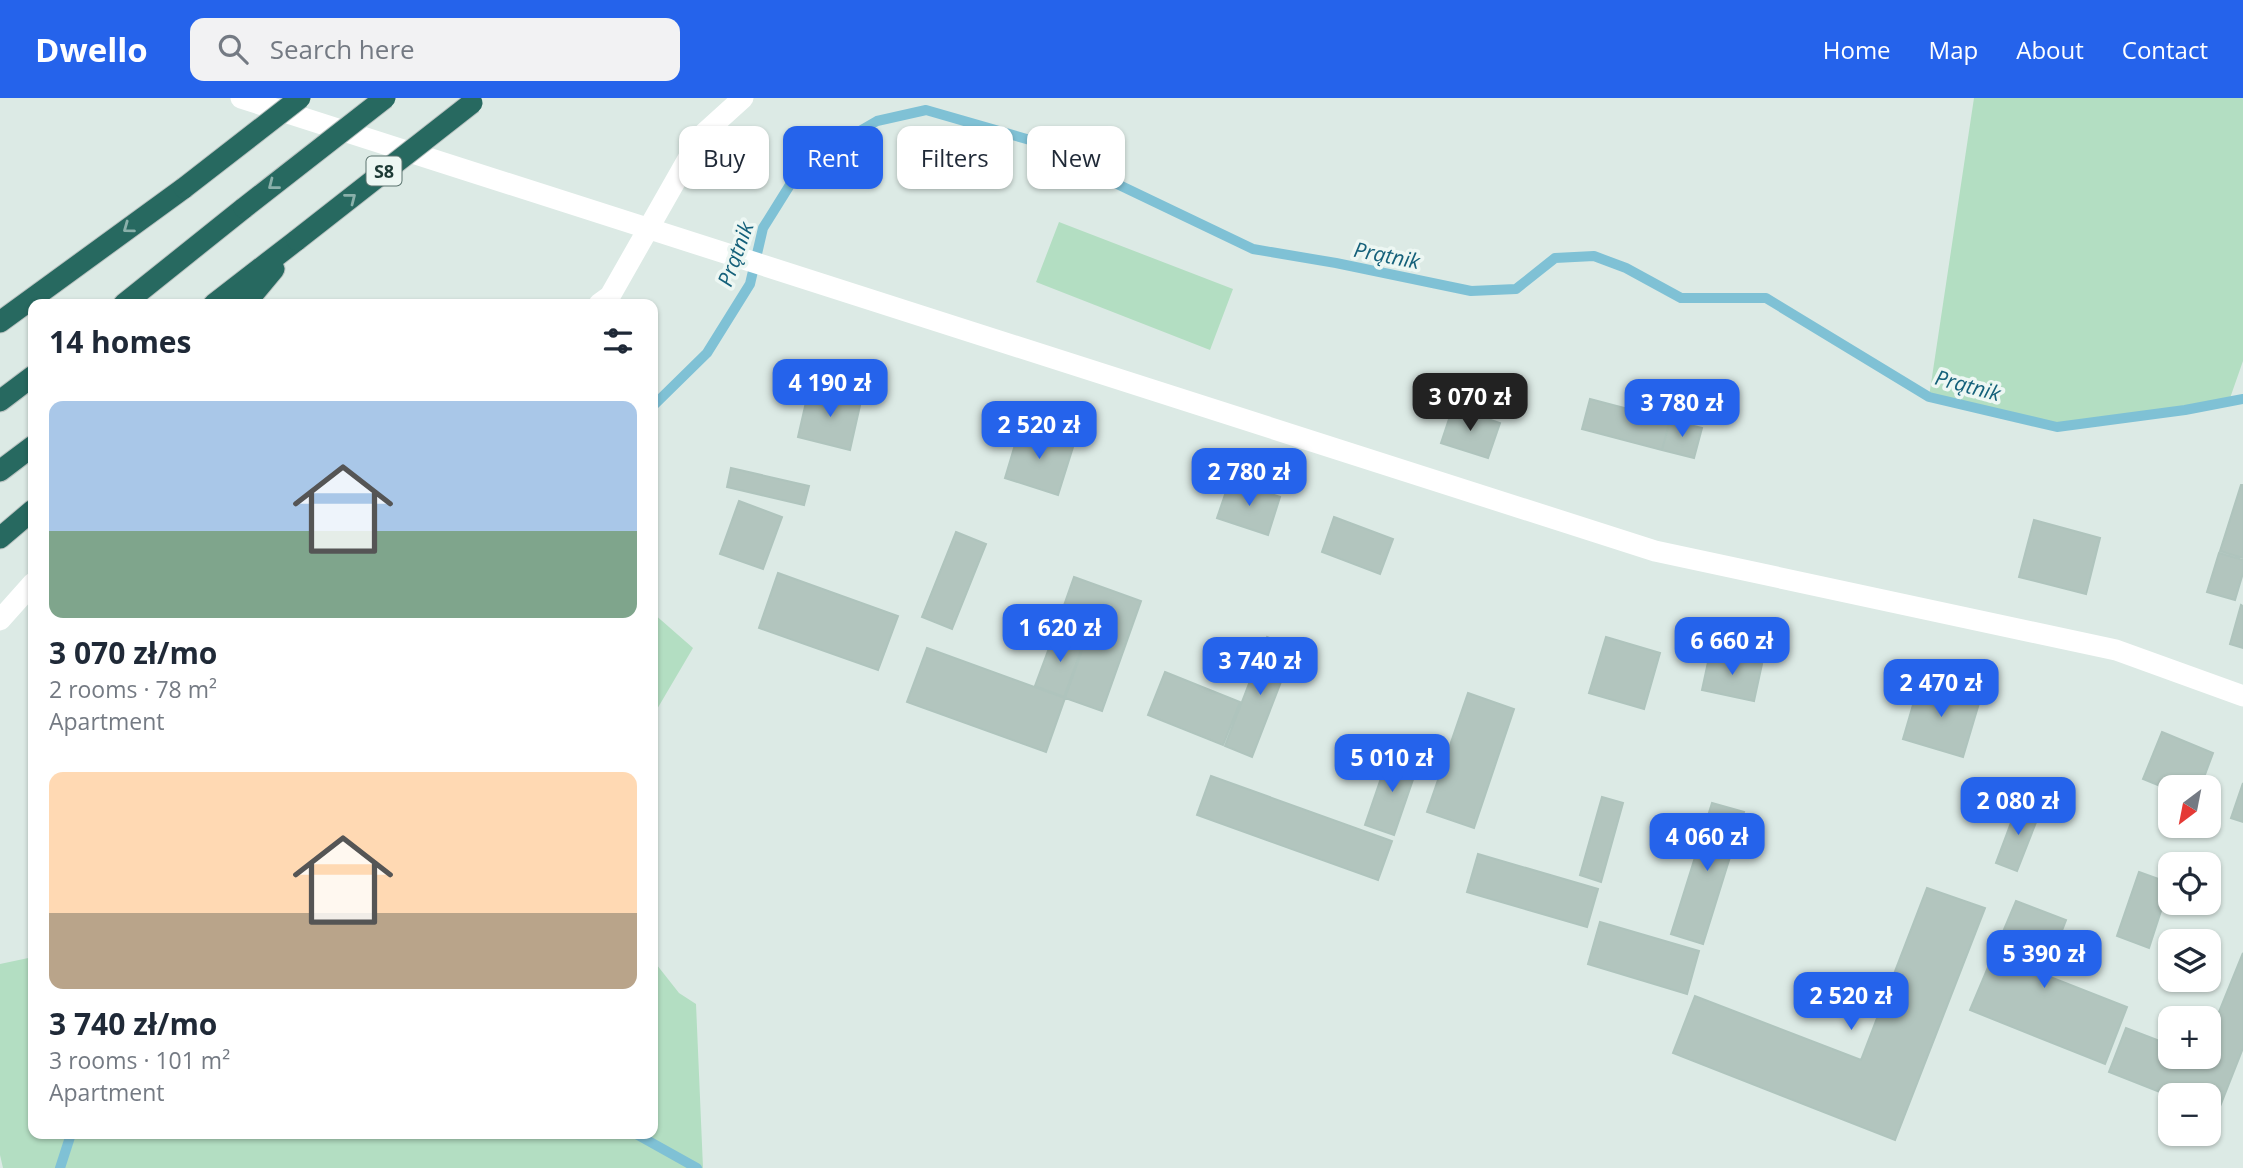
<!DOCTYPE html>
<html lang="en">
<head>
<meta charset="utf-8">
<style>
	body { margin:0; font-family:"Open Sans",sans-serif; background:#f2f2f3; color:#1f2937; height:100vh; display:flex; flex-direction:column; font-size:26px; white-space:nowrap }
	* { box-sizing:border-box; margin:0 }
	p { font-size:23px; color:#747a83 }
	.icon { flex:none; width:38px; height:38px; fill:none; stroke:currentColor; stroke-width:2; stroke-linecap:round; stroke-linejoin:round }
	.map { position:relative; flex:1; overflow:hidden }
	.side { position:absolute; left:28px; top:201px; width:630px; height:840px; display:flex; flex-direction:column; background:#fff; border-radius:14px; box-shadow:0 2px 5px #0004 }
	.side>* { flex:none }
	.banner { position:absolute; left:679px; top:28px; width:665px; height:63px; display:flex; gap:14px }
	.needle { width:46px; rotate:212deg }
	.fabs { position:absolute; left:2158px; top:677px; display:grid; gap:14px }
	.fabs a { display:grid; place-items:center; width:63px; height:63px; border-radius:14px; background:#fff; box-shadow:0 2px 5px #0004; font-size:35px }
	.price { position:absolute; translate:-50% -60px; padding:0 16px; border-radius:14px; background:#2563eb; color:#fff; font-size:23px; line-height:46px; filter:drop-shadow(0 2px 4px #0008) }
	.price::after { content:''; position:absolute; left:50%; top:42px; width:21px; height:16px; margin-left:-10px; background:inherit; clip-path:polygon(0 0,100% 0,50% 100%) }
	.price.current { background:#222; color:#fff }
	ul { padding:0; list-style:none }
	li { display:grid; align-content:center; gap:14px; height:371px; padding:0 21px }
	li span { display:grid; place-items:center; height:217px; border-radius:14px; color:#555 }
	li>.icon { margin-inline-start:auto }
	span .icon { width:126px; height:126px; fill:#fffc; stroke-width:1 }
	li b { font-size:30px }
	h2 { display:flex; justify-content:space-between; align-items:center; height:84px; padding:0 21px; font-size:30px }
	.tag { padding:0 24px; border-radius:14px; background:#fff; box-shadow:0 2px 5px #0004; font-size:24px; line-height:63px }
	.tag.current { background:#2563eb; color:#fff }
	header { display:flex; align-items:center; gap:42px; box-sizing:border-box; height:98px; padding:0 35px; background:#2563eb; color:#fff }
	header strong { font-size:33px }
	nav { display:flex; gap:38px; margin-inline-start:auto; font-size:24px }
	.search { width:490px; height:63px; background:#f2f2f3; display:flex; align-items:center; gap:18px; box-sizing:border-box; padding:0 24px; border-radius:14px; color:#747a83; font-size:26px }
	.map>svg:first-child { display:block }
</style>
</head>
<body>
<header>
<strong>Dwello</strong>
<div class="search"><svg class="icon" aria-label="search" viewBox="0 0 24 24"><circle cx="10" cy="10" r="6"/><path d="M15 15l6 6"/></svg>Search here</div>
<nav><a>Home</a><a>Map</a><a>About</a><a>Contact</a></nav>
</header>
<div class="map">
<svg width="2243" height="1070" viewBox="0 0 2243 1070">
	<rect width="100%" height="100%" fill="#dceae5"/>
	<path fill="#b3dec2" d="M1974,0H2243V263L2229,303L2057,329L1929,299Z
		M1059,124L1233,191L1210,252L1036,184Z
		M653,515L693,550L653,618Z
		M33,859V1036H653V862L679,895L696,906L703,1070H3L0,1057V866Z"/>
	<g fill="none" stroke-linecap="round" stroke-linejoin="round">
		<path stroke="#7fc1d5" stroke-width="10" d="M653,308L707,255L750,186L763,130L803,66L877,23L926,12L1037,44L1115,85L1253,151L1336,165L1471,193L1516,191L1555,160L1594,158L1626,170L1681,200H1766L1929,299L2057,329L2185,312L2243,301
			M636,1036L697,1070
			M60,1070L71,1036"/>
	</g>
	<path fill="#b2c5be" stroke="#afc4bd" stroke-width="2" d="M809,291L861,303L850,352L798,339Z
		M1590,301L1670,322L1662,352L1582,331Z
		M1453,309L1500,325L1488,360L1441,345Z
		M1670,322L1702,330L1694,360L1662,352Z
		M1020,330L1074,346L1058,397L1005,380Z
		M731,370L809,388L804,407L727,389Z
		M1230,382L1280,399L1268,437L1217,420Z
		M2241,387H2243V460L2220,453Z
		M739,403L782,419L763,471L720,456Z
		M1334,419L1393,441L1380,476L1322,454Z
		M2034,422L2100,440L2086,496L2019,479Z
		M956,434L986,446L952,531L922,519Z
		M2219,455L2243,462V475L2235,502L2207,494Z
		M778,475L898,518L878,572L759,530Z
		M1074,479L1141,503L1102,613L1065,600L1085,544L1055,533Z
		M2241,507L2243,508V550L2230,546Z
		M1055,534L1084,544L1064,599L1035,588Z
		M1267,539L1294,550L1252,659L1225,648Z
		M1606,539L1660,555L1644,611L1589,595Z
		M927,550L1065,600L1046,654L907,604Z
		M1710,555L1762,566L1754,603L1702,592Z
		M1165,574L1240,604L1223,647L1148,617Z
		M1920,583L1980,602L1963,659L1903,641Z
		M1468,595L1514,611L1474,730L1427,714Z
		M2162,634L2213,655L2200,690H2170V692L2143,681Z
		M1390,654L1419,664L1394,737L1365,727Z
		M1211,678L1392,743L1378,782L1197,717Z
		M2243,685V724L2231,720Z
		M1602,699L1623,705L1601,784L1580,777Z
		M1712,705L1744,714L1703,846L1671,836Z
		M2018,706L2040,714L2017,773L1996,765Z
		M1478,756L1598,791L1587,829L1467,794Z
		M2139,774L2170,785L2149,850L2117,838Z
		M1927,790L1985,810L1895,1042L1673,955L1695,898L1861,962Z
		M2016,803L2066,822L2045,877L2127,909L2105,966L1970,912Z
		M1600,824L1699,853L1687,896L1588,866Z
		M2243,855V950L2217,1016L2208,1013V998H2170L2109,974L2126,930L2170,947V959H2208V941Z"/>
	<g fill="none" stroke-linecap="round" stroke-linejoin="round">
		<g stroke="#bbc4c2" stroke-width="23">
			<path id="highway" d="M124,206L244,110
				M214,206L297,142
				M245,206L274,171
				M0,224L184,90
				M0,303L33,278
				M0,373L33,348
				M0,440L33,412"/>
		</g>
		<path stroke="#fff" stroke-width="21" d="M241,0L1655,453L2116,552L2243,598
			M599,206L610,198L701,38L743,0
			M0,522L33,485"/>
		<use href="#highway" stroke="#276960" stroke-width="21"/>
		<g stroke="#bbc4c2" stroke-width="23" stroke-linecap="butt">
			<path id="highway-bridge" d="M184,90L300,0
				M244,110L385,0
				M297,142L472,5"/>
		</g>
		<use href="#highway-bridge" stroke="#276960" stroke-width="21"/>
	</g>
	<defs><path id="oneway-chevron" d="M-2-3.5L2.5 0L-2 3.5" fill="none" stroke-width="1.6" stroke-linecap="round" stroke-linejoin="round" transform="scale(1.75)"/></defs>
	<g stroke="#8ab0aa">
		<use href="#oneway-chevron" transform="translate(273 87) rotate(142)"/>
		<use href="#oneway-chevron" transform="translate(351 100) rotate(-38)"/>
		<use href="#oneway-chevron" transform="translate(128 130) rotate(144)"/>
	</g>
	<g text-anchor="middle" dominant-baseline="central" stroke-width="7" stroke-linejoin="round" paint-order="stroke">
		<rect fill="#edf7f3" stroke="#5b736e" stroke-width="2" x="366.5" y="58.5" width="35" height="29" rx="5"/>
		<g font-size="18" font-weight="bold" fill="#1d3a35">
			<text x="384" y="73">S8</text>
		</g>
		<g font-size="21" font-style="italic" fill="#14607a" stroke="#edf7f3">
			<text transform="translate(735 156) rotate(-70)">Prątnik</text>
			<text transform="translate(1387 157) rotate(11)">Prątnik</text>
			<text transform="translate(1968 287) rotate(15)">Prątnik</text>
		</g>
	</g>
</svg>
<div class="fabs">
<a><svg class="needle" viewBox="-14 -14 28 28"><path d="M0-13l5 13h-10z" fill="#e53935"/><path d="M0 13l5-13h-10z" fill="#747a83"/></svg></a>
<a><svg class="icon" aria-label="locate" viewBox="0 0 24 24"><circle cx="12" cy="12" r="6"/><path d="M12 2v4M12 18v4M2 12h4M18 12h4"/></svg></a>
<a><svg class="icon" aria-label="layers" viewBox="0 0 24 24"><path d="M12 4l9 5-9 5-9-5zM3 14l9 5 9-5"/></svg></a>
<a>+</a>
<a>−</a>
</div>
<b class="price" style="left:830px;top:321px">4 190 zł</b>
<b class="price current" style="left:1470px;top:335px">3 070 zł</b>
<b class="price" style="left:1682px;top:341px">3 780 zł</b>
<b class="price" style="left:1039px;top:363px">2 520 zł</b>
<b class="price" style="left:1249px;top:410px">2 780 zł</b>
<b class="price" style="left:1060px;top:566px">1 620 zł</b>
<b class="price" style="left:1732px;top:579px">6 660 zł</b>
<b class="price" style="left:1260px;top:599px">3 740 zł</b>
<b class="price" style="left:1941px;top:621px">2 470 zł</b>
<b class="price" style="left:1392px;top:696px">5 010 zł</b>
<b class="price" style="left:2018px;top:739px">2 080 zł</b>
<b class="price" style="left:1707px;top:775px">4 060 zł</b>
<b class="price" style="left:2044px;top:892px">5 390 zł</b>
<b class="price" style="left:1851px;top:934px">2 520 zł</b>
<div class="banner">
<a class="tag">Buy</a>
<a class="tag current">Rent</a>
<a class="tag">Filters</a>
<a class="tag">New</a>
</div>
<section class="side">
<h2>14 homes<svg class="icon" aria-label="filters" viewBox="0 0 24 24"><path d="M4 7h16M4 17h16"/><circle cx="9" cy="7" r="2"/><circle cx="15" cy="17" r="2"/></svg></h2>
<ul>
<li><span style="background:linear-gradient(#a9c7e8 60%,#7fa58c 0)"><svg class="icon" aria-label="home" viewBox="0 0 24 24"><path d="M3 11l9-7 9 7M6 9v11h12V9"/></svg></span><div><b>3 070 zł/mo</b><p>2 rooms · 78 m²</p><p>Apartment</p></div></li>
<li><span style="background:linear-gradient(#ffd9b3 65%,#b9a48a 0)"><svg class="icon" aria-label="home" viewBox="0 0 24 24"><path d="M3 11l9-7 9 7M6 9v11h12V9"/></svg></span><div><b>3 740 zł/mo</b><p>3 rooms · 101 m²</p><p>Apartment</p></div></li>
</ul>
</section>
</div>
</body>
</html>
